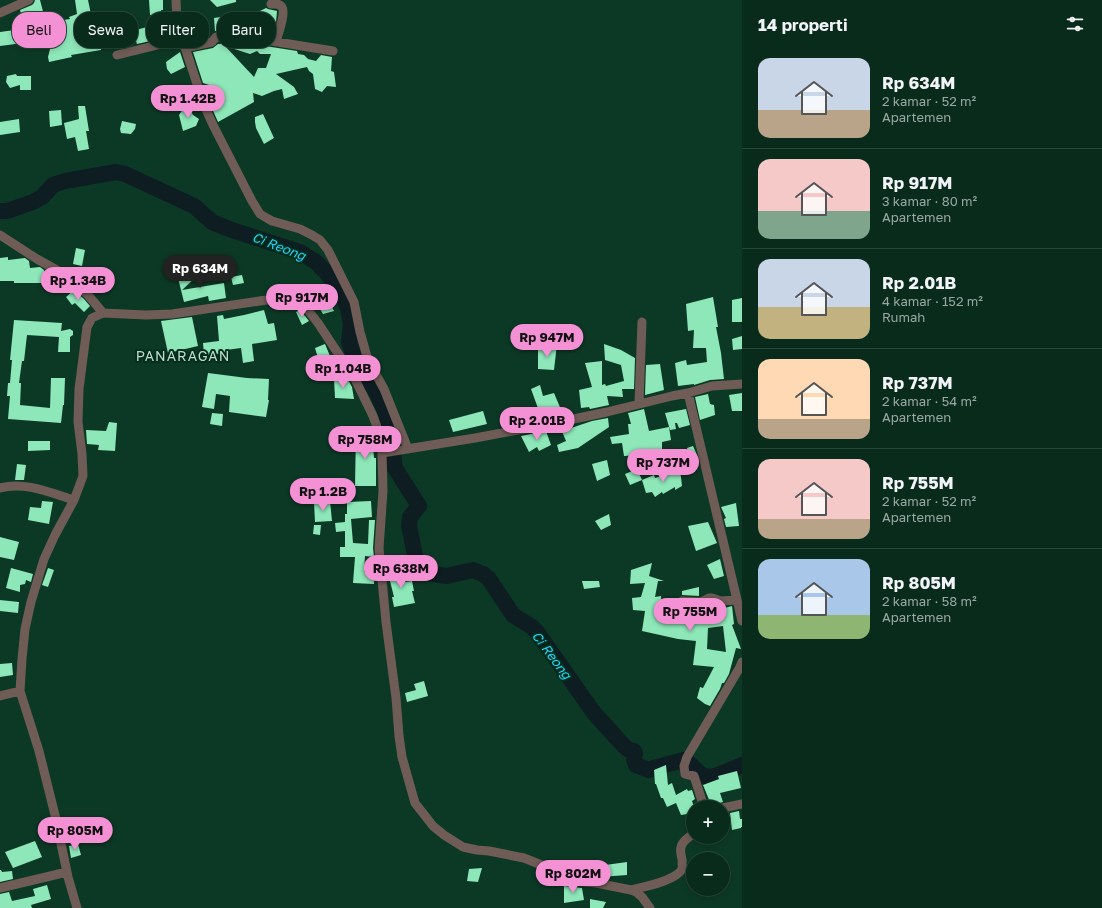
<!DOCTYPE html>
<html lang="id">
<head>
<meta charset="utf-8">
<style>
	body { margin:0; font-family:"Golos Text",sans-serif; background:#123325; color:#f1f3f6; height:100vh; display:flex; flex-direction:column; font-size:15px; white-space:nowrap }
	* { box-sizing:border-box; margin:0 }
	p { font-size:13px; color:#99a7a3 }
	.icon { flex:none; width:22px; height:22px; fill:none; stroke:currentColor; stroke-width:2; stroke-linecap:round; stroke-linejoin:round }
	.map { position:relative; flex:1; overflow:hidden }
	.side { display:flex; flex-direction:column; background:#092b1c; width:360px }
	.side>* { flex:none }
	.banner { position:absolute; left:12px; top:12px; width:380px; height:36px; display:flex; gap:8px }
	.buttons { position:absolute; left:686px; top:800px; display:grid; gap:8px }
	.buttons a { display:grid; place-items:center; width:44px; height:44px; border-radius:50%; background:#092b1c; box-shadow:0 2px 6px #0003,0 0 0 1px #29473b; font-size:20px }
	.price { position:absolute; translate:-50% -34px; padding:0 9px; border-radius:14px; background:#f491d4; color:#111; font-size:13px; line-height:26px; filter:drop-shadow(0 1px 2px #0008) }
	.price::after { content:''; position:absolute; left:50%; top:24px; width:12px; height:9px; margin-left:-6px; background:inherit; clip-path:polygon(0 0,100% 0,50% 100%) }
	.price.current { background:#222; color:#fff }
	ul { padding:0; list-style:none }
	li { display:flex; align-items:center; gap:12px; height:100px; padding:0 16px }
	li+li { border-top:1px solid #29473b }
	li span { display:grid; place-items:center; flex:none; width:112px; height:80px; border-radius:12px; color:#555 }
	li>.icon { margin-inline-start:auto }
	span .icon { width:48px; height:48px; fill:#fffc; stroke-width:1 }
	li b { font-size:17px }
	h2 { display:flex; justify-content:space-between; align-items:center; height:48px; padding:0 16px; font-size:17px }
	.pill { padding:0 14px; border-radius:16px; background:#092b1c; box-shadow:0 2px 6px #0003,0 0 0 1px #29473b; font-size:14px; line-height:36px }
	.pill.current { background:#f491d4; color:#111 }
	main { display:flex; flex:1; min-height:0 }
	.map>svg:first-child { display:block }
</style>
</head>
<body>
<main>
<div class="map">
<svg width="742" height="908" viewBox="0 0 742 908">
	<rect width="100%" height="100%" fill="#0c3925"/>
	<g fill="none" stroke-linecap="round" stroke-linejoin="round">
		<path stroke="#0e1d21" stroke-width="16" d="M0,211H7L33,202L42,197L53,185L65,181L116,172L125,174L194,206L212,222L229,229L300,252L316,262L326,272L343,296L348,309L351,324L349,342L358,369L375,389L384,408L388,421L395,468L419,506L410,517L409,526L416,560L422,568L430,573L439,575L447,576L473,570L483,574L489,579L513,615L532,627L537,632L594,713L624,746L629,750L634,751L635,754L634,759L636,765L649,770C660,765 672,764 683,760L689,763L703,776L710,777L718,775L742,765"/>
	</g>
	<path fill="#8de7b8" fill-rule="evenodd" d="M35,0H40L49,34L23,43L0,46V32L22,29V28L25,27L20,10L32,5L34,3Z
		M75,0H88L92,19L81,23L85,40L99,37L101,50L71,55L72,57L49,62L48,57L57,21L70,19L69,17L77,14Z
		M149,0H163V10H161V14L150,15Z
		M210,0H236V2L217,7Z
		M266,8L268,9L277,11L276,22L272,35L256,33L260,11Z
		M103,11L108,12L109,21L100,20L99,15Z
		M228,16L234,30L215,31L214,18Z
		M147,27L150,41L137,44L136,41L134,42L132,31Z
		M240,42L297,51L298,54L304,55L308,59L316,61L321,55L332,57L331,71L334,72L336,87L327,86L322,92L315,89L313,74L309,71L307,67L276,74L294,87L298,94L284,99L282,89L274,91L262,96L253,93L254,102L218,122L210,104L214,101L212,86L203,83L193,52L213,48L218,44H221V43ZM225,46L250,54L257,51L260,54H271L266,68H258L254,77Z
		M180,52L185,67L171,74L167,69L166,62Z
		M16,74L17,76H31V90H20V85L10,88L6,82L7,76Z
		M78,106H85L89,131H86L89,149L78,151L75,137L67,139L64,123L79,119Z
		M189,107L193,115L199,119L196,126L183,131L179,115L183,109Z
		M61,110L62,125L50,127L49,111Z
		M263,114L274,138L264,144L256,128L255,122V117Z
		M19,119L20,132L0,135V122Z
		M122,121L136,124L135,129L131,134L121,133L120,129Z
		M76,248L85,250L82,266L73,264Z
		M8,257V260L25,258L29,261L30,268L40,267L44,270V283H14V281H0V258Z
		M194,269L196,277L182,290L224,283L226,298L209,301L208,296L184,302L177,274Z
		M242,275L244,283L233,285L231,277Z
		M324,289V292L334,311L323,314L315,301L318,297L315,290Z
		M74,290L84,299L90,306L84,312L75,303L72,305L66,297Z
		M713,297L718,327H716L721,353L724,379L710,380L694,385V384L678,386L675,363L686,360L687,365L707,362L706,348H693L694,330L688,331L686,304Z
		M742,298V322H732V300Z
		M264,310L268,324L274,323L277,340L252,344L254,361L243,363L241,348L226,350L227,353L204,355L203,343L219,341L217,316L223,315L224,319L244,315Z
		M300,310L309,321L302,325L296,312Z
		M192,317L198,346L168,353L161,321Z
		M14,320L62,323L61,331L70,329L73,331V335L70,337V352H58L59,337L27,335L24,361H22L19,383H21L20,405L50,408L51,378H65L64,405H63L61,423L8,419L10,396H7L8,383H10L12,360H10Z
		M742,336V349L733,350L732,339Z
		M325,344L332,361L318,362V358L315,348Z
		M557,344L554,370L538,369V349Z
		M604,344L621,350L635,358L634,389H622L623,397L607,396L609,405L590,409L589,407L581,408L579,390L592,387L585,363L602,361V385L605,384L606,386L624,381L621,365L605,360Z
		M660,364L664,390L645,395L646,365Z
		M318,366L334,371L332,380H317Z
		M208,373L247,378L269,379L268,400H269L266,417L229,412L230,396L216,394L214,409L202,407Z
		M347,378L352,387L354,399L335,398L334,379Z
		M540,385L543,396L554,393L562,412L547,417L545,410L539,411L531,389Z
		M742,393V411H732L729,395Z
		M708,394L710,404L714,405L715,415L700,420L695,397Z
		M644,409L649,431L669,427L671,440L662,442V452L651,454L652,457L642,459L640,455L624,456L622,443L612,444L610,437L629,434L628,424H631L628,413Z
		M686,409L690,425L679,428L677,423H675L676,429L670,430L665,413Z
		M483,411L487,424L453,432L449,420Z
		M212,413L223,414L222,426L210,424Z
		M608,418L609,427L578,448L559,452L557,445L566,441L561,429L570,426L571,428L592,421Z
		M109,422L117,423L115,451L98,450L99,445L87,444L86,430L106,431Z
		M356,431L372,432L374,458H376V486H355Z
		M546,431L551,445L539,451L537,447L529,452L521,436Z
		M28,441H50V450L28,451Z
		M693,446L697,455L691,459L687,448Z
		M607,460L610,475L597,481L592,464Z
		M17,464L26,465L24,480H15Z
		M637,469L642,480L630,485L625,474Z
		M680,469L682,486L675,490V487L663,494L662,492L655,497L652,492L646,493L642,480L654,475L655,478L672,473L671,471Z
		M340,479L350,480L348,497H338Z
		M42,501L53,502L49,524L28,520L30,507L41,508Z
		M330,501L332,521L315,522L314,502Z
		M371,501L372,517L351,519L353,543L368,544L369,520H375L373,548L374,557L365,556L364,572L374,573V584L353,583L355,557H340V547H345V531L336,532L335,523L345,522V514H347V502Z
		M736,503L739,526L726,527L724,519L726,518L721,507Z
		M609,514L611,525L601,530L595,521Z
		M708,522L717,543L696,551L688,526Z
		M314,525H321L320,535L313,534Z
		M0,537L19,542L14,560L0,557Z
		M720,559L724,576L714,579L707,565Z
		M652,563L649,576L664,581H658L655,597L661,596L662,610H681L682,607L700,608L699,620L720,616L721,609L732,606L734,624L732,625L741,649L736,648L729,674L724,683H722L720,689L710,706L705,704L697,698L700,687L703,688L714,667L693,665L696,641L678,639L642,631L645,611L633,610L632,598L641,597L645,583L630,584L631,570ZM723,626L726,652L707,649L708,628Z
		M11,568L33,574L31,582L26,580L25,584L20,585V592L6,588Z
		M48,568L54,570L48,587L42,585Z
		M402,569L405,582L412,581L414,591H412L415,603L394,607L392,597H394L388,573Z
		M582,581H599L600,587L584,589Z
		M699,587V596L682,595V591Z
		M0,600L19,602L18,613L0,611Z
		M12,663L13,675L0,677V664Z
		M424,681L428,696L407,702L405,693L416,690L414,684Z
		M666,765L668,785L672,783L676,795L687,789L688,791L692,790L695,799L692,801L693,804V813L681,815L676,803L667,807L663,798H661L656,784H655L654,770Z
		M737,771L741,788L720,793L723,802L719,803L717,806L712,807L703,785L719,779L718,776Z
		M739,811L740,819H742V827H741V828L732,830L730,813Z
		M35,841L42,857L13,868L5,852Z
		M78,844L81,855L71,858L69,846Z
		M627,862V875L600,877L598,866Z
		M482,868L478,882L467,881L469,869Z
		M0,870H1L2,872L12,871L13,879L0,882Z
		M47,885L51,899L31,905L32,908H0V894L9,892L12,901L35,896L33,889Z
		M564,886L582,888L584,900L564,903Z
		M590,899L606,902L603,908H590Z"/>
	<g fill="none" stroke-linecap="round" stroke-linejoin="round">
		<path stroke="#705c56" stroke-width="9" d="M176,0L177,23L204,105L213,125L252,201L260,214L265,217L272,221L300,229L312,235L320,240L328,250L354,302L360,332L368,360L384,389L408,449
			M271,4C275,4 278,3 281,6C287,11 278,34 276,42
			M0,13L29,0
			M185,48L212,42L216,37H218L240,36L333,51
			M117,55L182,39
			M0,235L37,259L64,274L88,295L103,313
			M688,393L742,621
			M639,403L642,322
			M382,453L475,438L545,425L607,412L672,396L688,393L712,386L742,384
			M0,488C25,481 51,493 74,500
			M682,601L701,602L709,598H712L721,601L737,600
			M0,696L20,691
			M704,807L694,776L685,774L684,766L687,757L740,667L742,662
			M723,808L742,804
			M0,888L67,872
			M631,890C643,887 676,881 682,869C683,867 682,865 682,863C683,860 681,857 681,854C679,844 685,840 693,834
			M77,908L68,877L55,815L39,751L20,691L22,659L25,629L31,602L44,559L55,535L74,500L83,476L82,454L78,422L79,389L87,327L92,318L103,313L146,315L172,314L280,298C288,294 291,293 299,299L318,323L355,379L373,416L378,430L382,453L383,491L379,548L386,622L396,698L399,736L402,757L415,803L433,826L444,835L463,847L477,850L489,851L524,858L549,868L560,875L576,881L596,883L631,890L636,892L642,897L650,908"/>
	</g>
	<g text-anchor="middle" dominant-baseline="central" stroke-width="4" stroke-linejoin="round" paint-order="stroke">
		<g font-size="13" font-style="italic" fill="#25d2fc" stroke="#002f1b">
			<text transform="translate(279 246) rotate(21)">Ci Reong</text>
			<text transform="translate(552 655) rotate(53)">Ci Reong</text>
		</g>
		<g font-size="14" letter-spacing="1" fill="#c2d9cc" stroke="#002f1b">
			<text x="183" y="355">PANARAGAN</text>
		</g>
	</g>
</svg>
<div class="buttons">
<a>+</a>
<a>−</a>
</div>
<b class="price" style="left:188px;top:119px">Rp 1.42B</b>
<b class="price current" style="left:200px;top:289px">Rp 634M</b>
<b class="price" style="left:78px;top:301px">Rp 1.34B</b>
<b class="price" style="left:302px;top:318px">Rp 917M</b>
<b class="price" style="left:547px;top:358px">Rp 947M</b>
<b class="price" style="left:343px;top:389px">Rp 1.04B</b>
<b class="price" style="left:537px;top:441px">Rp 2.01B</b>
<b class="price" style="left:365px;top:460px">Rp 758M</b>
<b class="price" style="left:663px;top:483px">Rp 737M</b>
<b class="price" style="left:323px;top:512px">Rp 1.2B</b>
<b class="price" style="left:401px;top:589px">Rp 638M</b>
<b class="price" style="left:690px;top:632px">Rp 755M</b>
<b class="price" style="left:75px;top:851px">Rp 805M</b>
<b class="price" style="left:573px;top:894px">Rp 802M</b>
<div class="banner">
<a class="pill current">Beli</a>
<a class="pill">Sewa</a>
<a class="pill">Filter</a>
<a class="pill">Baru</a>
</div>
</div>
<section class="side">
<h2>14 properti<svg class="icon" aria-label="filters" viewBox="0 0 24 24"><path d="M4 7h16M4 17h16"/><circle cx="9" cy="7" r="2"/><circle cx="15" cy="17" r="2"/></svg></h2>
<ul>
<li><span style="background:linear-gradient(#c9d6e8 65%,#b9a48a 0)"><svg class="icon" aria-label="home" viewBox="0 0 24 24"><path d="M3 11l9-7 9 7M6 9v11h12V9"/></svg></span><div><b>Rp 634M</b><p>2 kamar · 52 m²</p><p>Apartemen</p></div></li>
<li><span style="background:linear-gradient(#f6c9c9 65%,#7fa58c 0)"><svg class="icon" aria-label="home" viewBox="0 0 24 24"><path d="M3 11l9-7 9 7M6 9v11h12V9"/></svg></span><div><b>Rp 917M</b><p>3 kamar · 80 m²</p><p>Apartemen</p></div></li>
<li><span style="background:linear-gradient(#c9d6e8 60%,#c2b280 0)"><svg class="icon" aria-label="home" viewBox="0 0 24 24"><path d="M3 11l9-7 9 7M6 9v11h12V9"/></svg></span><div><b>Rp 2.01B</b><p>4 kamar · 152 m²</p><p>Rumah</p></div></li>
<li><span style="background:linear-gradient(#ffd9b3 75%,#b9a48a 0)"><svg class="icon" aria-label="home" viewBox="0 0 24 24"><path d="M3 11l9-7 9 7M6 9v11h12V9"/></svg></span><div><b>Rp 737M</b><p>2 kamar · 54 m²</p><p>Apartemen</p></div></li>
<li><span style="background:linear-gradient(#f6c9c9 75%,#b9a48a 0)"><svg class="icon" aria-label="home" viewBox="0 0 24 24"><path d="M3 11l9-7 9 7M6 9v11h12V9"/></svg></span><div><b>Rp 755M</b><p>2 kamar · 52 m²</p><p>Apartemen</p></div></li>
<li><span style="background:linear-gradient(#a9c7e8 70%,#8fb573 0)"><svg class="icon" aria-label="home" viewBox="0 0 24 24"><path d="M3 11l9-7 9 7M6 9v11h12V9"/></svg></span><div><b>Rp 805M</b><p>2 kamar · 58 m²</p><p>Apartemen</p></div></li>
</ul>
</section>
</main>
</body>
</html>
